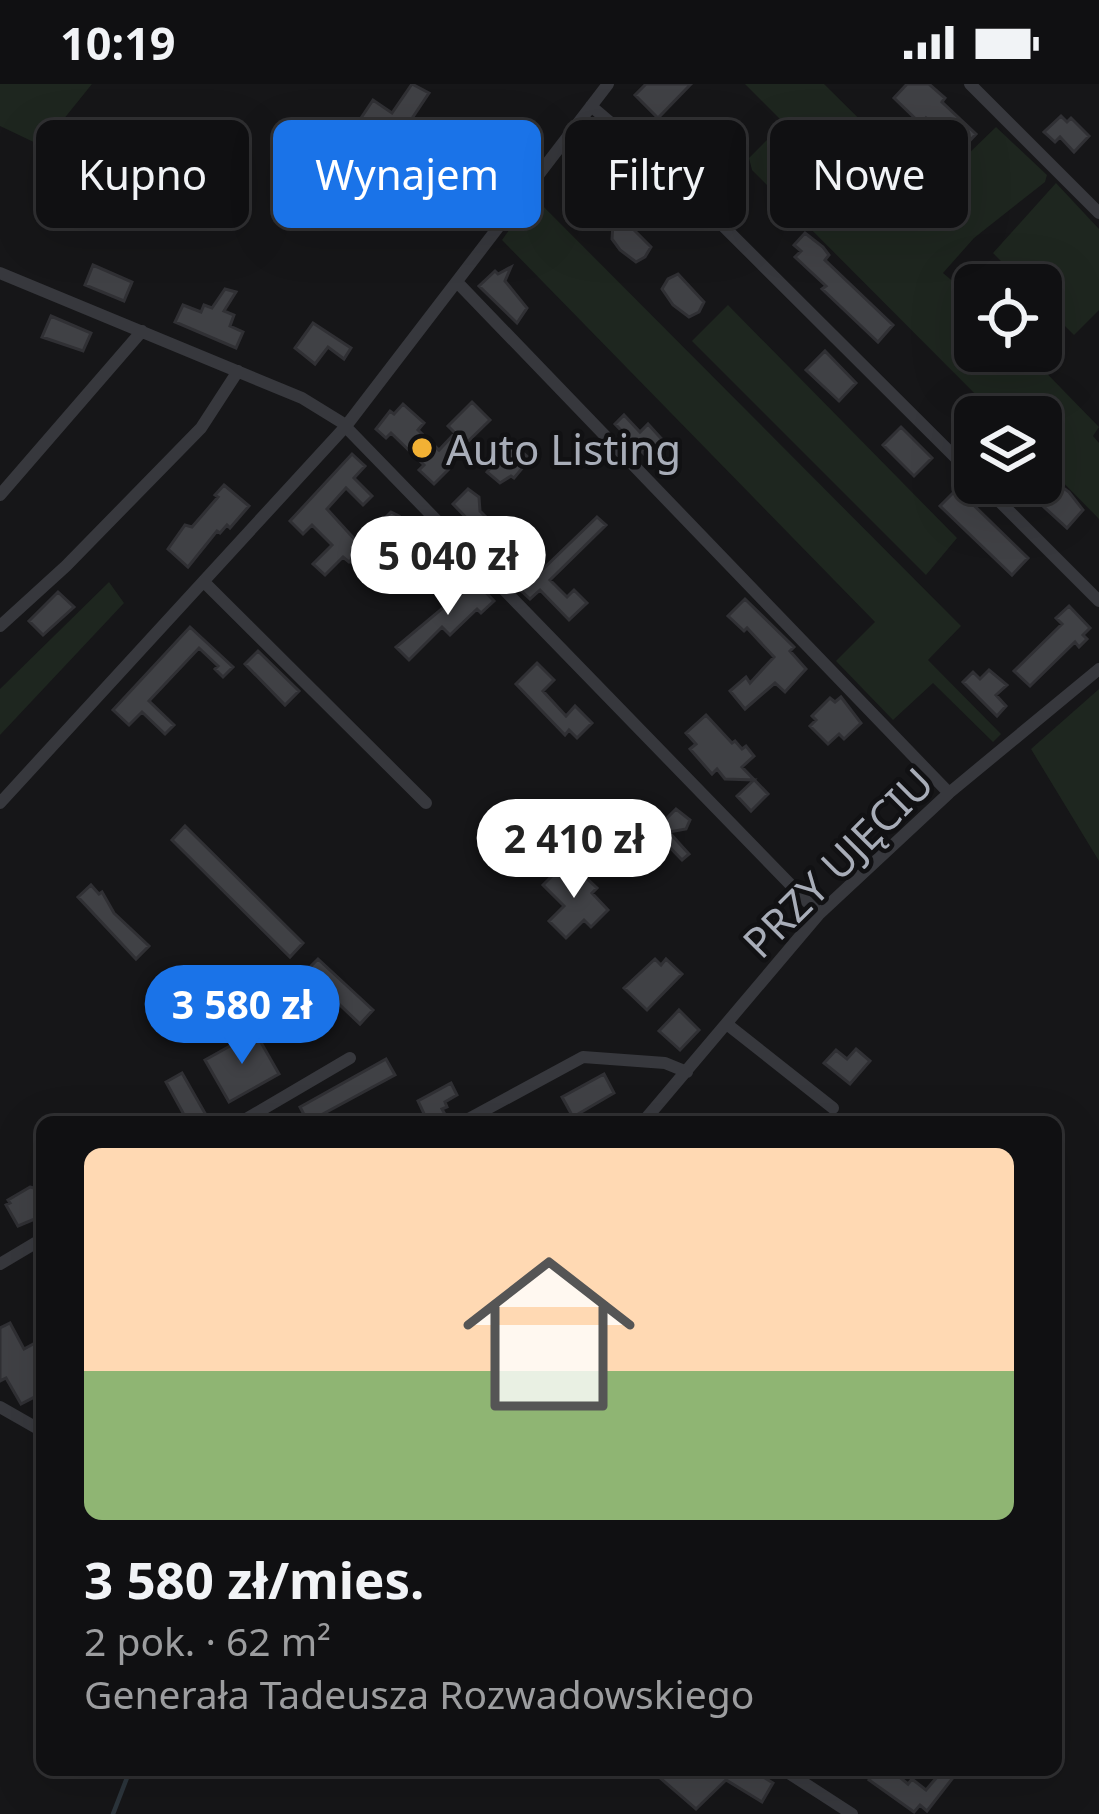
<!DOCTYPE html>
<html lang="pl">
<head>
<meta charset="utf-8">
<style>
	body { margin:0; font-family:"Noto Sans",sans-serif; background:#19191b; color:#f1f3f6; height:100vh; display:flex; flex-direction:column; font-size:45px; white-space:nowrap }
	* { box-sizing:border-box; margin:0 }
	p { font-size:39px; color:#9c9d9f }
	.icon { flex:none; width:66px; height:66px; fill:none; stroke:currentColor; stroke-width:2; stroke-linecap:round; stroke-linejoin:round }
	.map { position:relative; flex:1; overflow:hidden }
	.details { position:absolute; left:36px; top:1032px; width:1026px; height:660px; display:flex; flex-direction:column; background:#101012; border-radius:18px; box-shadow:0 12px 48px #0002,0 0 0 3px #303032 }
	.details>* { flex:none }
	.hud { position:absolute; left:36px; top:36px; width:1029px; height:108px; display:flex; gap:24px }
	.tools { position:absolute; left:954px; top:180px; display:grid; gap:24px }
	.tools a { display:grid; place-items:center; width:108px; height:108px; border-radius:18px; background:#101012; box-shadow:0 12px 48px #0002,0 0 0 3px #303032; font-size:60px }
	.price { position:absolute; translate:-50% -102px; padding:0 27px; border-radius:42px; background:#fff; color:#222; font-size:39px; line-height:78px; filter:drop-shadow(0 3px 6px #0008) }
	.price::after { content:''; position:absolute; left:50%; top:72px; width:36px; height:27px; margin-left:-18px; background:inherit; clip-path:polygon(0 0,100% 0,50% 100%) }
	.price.active { background:#1a73e8; color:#fff }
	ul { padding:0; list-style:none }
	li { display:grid; align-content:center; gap:24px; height:636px; padding:0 48px }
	li span { display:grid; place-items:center; height:372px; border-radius:18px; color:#555 }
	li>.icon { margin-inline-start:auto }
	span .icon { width:216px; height:216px; fill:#fffc; stroke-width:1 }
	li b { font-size:51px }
	.pill { padding:0 42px; border-radius:18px; background:#101012; box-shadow:0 12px 48px #0002,0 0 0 3px #303032; font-size:42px; line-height:108px }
	.pill.active { background:#1a73e8; color:#fff }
	.status { display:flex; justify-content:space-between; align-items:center; height:84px; padding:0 60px; background:#101012; direction:ltr }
	.status svg { height:33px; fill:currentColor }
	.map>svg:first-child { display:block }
</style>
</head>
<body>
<div class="status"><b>10:19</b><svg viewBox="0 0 49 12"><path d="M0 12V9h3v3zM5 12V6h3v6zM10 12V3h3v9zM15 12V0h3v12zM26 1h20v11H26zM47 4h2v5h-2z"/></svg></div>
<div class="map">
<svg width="1099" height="1730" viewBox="0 0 1099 1730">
	<rect width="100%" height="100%" fill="#161618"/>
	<path fill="#1e261f" d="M0,0H92L42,62L0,42Z
		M745,0H824L931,106L996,43L1047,91L1045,98L974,154L943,189L975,216V267H1025L1099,343L1093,352L1099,359V435L1041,376V333H998L752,86L749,74L784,39Z
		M1056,99L1099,145V226L1074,251L1041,218V201H1025L993,169Z
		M533,112L961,542L928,576L1001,650L993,658L933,599L893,636L836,577L875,538L502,156Z
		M728,221L957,454L926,491L692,257Z
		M109,498L124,519L0,651V605Z
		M1099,605V777L1031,665Z"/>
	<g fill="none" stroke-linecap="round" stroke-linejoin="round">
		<path stroke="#2c353c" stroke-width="4.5" d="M113,1730L130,1686"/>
	</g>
	<path fill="#404145" stroke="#303034" stroke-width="3" d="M412,0L429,9L372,94L337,70L373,16L392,29Z
		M646,0H691L658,34L635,11Z
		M907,0H929L945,14L942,18L976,50L960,67L926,34L921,40L894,14Z
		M1061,32L1067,38L1071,34L1089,52L1074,68L1060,53L1055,58L1044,48Z
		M708,51L736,71L718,91L694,67Z
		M623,135L651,163L645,173L636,178L620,166L612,155L613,140Z
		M805,149L823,163L829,171L825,176L893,241L878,258L822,205L826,202L795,173L801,167L794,161Z
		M93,181L132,198L124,217L85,201Z
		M511,183L505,197L527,224L517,239L479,202L495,187L498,190Z
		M678,190L704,218L699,228L689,233L673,221L662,205L668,195Z
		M225,205L236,208L224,227L234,231L230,242L243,248L236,264L175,238L183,221L201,228L204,221L212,224Z
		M51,232L91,249L83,267L42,253Z
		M313,239L351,264L344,275L328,263L315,280L295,264Z
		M825,267L856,299L839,317L806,286Z
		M472,318L490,336L452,373L449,385L434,400L419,386L424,381L391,349L386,354L376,345L390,327L394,330L403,320L424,339L418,346L439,366L455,349L448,342Z
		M624,331L640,348L648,340L668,362L652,378L615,340Z
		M901,343L932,374L914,392L883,361Z
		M512,359L530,375L514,394L511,392L500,399L487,388Z
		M352,370L365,382L354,394L372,412L363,421L346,404L327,425L359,460L391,428L399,432L444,474L430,488L402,460L396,465L388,456L361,482L353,474L349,478L343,473L325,491L313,480L332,461L312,441L303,450L290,437Z
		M1051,395L1069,408L1083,426L1067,444L1034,414Z
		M224,401L249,422L230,444L227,441L220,449L217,447L188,483L168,465L185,441L192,443L218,413L215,411Z
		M468,405L479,413L480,427L491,438L480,448L453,420Z
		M957,405L1028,474L1012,491L940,422Z
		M597,433L606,441L550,496L567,513L574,506L587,519L569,536L540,506L530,515L515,501L520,497L513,490L529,475L541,487Z
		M475,497L494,517L481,529L477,525L450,551L442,543L409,576L396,563Z
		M58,508L74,523L43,551L29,537Z
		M745,515L794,563L790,567L806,585L785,608L775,599L745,625L730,607L746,593L750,599L774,573L747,544L744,547L728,532Z
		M1069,522L1090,544L1083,551L1087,555L1079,563L1075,558L1030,602L1014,587L1062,540L1056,534Z
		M190,543L233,583L223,593L215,585L218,582L199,564L149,617L174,641L165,650L142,628L129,641L113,626Z
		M258,567L299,607L285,621L245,580Z
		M537,579L554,596L543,607L566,632L575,622L592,639L577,654L569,646L565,651L516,600Z
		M989,586L1007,601L996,611L1006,622L997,632L963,598L973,588L980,595Z
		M841,613L861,639L844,655L839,650L828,660L810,642L816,636L812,632L830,614L835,618Z
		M706,631L732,659L735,657L742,665L746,662L754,672L742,683L768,710L751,727L737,712L754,696L725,695L717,685L712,690L690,665L696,660L686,649Z
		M651,722L665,736L676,725L690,736L686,745L669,748L689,770L682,776L656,749L650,750L655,745L642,731Z
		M185,742L303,859L290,873L172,756Z
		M563,781L575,794L581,789L597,804L592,809L608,826L591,843L584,836L566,854L549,837L564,822L543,801Z
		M91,801L99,810L102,808L114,829L149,862L136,875L78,813Z
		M318,875L373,926L360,940L305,888Z
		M655,875L661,881L666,875L682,890L647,926L624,904Z
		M679,926L699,946L680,966L659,947Z
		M255,948L279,990L229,1018L205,976Z
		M856,965L870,977L850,1000L824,979L836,966L847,975Z
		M386,975L395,991L308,1038L300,1023Z
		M182,989L206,1031L195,1038H188L166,998Z
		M604,990L614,1009L573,1033L562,1013Z
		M451,999L457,1011L445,1018L447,1023L442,1025L446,1032L433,1038L430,1032L426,1034L418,1017Z
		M30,1103L38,1105L42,1112V1132L18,1142L6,1121L10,1119L8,1116Z
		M10,1239L24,1265L37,1258L42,1266V1309L21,1320L6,1294L0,1297V1244Z
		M665,1686H752L773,1699L762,1718L726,1696L696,1725L659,1693Z
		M877,1686H891L908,1700L912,1695L926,1706L943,1686H959L927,1727L920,1721L914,1728L869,1696Z"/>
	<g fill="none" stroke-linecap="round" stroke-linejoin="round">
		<path stroke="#37383d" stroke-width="12" d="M970,0L1099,129
			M591,22L672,91L975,393
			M0,189L302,314L341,338L819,830
			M457,198L949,709
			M981,399L1099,517
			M0,411L142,247
			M204,498L426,719
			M0,542L66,482L201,344L238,287
			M0,719L346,342L608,0
			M728,941L833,1024
			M241,1038L350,974
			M463,1038L583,973L665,979L687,988
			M643,1038L819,830L949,709L1099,585
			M0,1180L42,1155
			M0,1323L42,1347
			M784,1686L852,1730"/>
	</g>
	<circle fill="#f2b134" stroke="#111113" stroke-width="4.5" cx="422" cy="364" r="12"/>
	<g text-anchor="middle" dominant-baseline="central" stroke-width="9" stroke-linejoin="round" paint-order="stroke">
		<g font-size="42" fill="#a8adb8" stroke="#111113" text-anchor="start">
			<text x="446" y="364">Auto Listing</text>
		</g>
		<g font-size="42" fill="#a8adb8" stroke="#111113">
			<text transform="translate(837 778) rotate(-45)">PRZY UJĘCIU</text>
		</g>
	</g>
</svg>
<div class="tools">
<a><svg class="icon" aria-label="locate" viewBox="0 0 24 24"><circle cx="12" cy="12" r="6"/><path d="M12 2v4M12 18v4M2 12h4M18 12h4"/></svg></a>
<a><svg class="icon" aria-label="layers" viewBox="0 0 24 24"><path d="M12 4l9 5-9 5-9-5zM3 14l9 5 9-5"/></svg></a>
</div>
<b class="price" style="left:448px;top:534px">5 040 zł</b>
<b class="price" style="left:574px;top:817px">2 410 zł</b>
<b class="price active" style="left:242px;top:983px">3 580 zł</b>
<div class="hud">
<a class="pill">Kupno</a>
<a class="pill active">Wynajem</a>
<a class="pill">Filtry</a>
<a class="pill">Nowe</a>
</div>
<section class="details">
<ul>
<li><span style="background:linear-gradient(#ffd9b3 60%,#8fb573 0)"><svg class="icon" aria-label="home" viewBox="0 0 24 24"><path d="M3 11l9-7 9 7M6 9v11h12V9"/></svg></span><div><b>3 580 zł/mies.</b><p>2 pok. · 62 m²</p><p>Generała Tadeusza Rozwadowskiego</p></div></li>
</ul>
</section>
</div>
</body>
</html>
